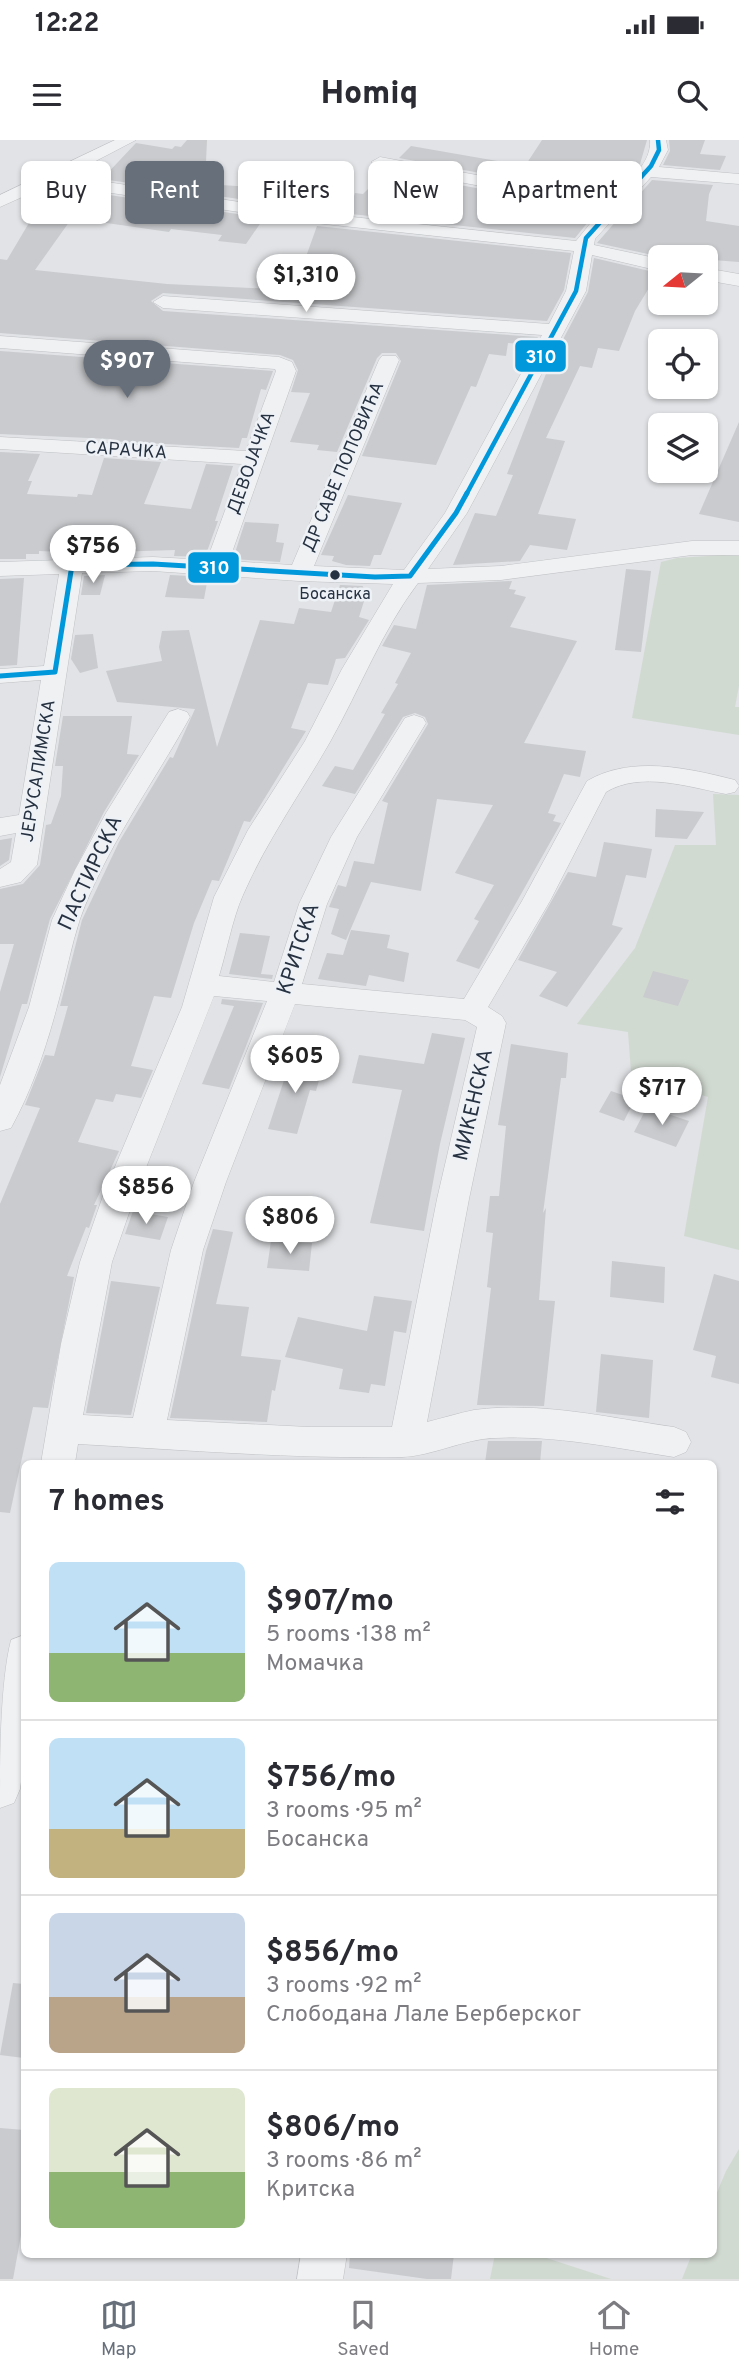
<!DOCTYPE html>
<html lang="en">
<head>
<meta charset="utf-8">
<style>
	body { margin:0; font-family:Overpass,sans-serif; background:#f7f7f7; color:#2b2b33; height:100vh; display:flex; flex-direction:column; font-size:26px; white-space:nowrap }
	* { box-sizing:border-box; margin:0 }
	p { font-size:23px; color:#7c7c81 }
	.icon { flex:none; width:38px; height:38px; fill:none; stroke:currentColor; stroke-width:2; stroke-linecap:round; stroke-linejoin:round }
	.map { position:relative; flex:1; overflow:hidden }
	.side { position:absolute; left:21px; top:1320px; width:696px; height:798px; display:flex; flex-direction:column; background:#fff; border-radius:10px; box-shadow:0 2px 5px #0004 }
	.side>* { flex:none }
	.guide { position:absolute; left:21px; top:21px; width:698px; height:63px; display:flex; gap:14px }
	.needle { width:46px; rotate:252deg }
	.buttons { position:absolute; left:648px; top:105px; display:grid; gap:14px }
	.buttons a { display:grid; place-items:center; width:70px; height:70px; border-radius:10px; background:#fff; box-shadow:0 2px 5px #0004; font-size:35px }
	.price { position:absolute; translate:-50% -60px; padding:0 16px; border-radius:24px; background:#fff; color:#222; font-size:23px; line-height:46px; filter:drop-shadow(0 2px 4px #0008) }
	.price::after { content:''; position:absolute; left:50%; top:42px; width:21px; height:16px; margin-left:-10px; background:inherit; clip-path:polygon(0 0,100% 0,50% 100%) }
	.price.selected { background:#676f7b; color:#fff }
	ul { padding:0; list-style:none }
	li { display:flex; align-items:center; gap:21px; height:175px; padding:0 28px }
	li+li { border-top:2px solid #e1e1e2 }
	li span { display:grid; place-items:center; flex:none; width:196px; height:140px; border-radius:10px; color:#555 }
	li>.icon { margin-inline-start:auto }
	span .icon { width:84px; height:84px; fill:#fffc; stroke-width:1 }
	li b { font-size:30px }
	h2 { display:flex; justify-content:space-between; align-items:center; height:84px; padding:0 28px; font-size:30px }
	.pill { padding:0 24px; border-radius:10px; background:#fff; box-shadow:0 2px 5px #0004; font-size:24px; line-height:63px }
	.pill.selected { background:#676f7b; color:#fff }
	.status { display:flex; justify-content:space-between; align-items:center; height:49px; padding:0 35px; background:#fff; direction:ltr }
	.status svg { height:19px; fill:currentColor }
	header { display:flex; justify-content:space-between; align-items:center; height:91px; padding:0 28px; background:#fff; font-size:32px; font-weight:800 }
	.tab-bar { display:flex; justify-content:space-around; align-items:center; height:98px; border-top:2px solid #e1e1e2; background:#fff; font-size:19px; color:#7c7c81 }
	.tab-bar a { display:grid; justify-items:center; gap:4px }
	.tab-bar .selected { color:#676f7b }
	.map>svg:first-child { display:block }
</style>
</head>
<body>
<div class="status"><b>12:22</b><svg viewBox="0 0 49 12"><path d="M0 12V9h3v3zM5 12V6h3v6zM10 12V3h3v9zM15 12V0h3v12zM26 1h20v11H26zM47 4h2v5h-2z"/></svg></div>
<header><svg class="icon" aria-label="menu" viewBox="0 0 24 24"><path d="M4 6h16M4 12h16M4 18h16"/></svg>Homiq<svg class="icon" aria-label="search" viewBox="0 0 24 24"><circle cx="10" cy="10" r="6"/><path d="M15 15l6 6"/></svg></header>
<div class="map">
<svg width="739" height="2139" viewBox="0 0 739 2139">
	<rect width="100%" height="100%" fill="#e1e3e6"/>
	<path fill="#d1dad1" d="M723,415L739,416V546L735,567H739V595L632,578L661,422L677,418Z
		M713,654L739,655V1110L684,1096L708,957L631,932L628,892L577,884L635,808L675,705H716Z
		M739,2009V2139H682L692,2114H714V2060L726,2031Z
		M495,2114H534L611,2139H490Z"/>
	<path fill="#c9cbce" d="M187,0H207L205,44L283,49L273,64L102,39L136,3L172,9L175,6L181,7Z
		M542,0H647L640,24L610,57L399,18L411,6L525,26Z
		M669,0H705L700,14L726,16L720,30L663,25L670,11Z
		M386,31L597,71L575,98L323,71L327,59L352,62L355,53L363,54Z
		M652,40L713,45L709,54L706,81L739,86V122L713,120L715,115L673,109L668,117H662L597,103Z
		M89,52L264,78L246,104L218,101L222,95L171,89L169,92L72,78L35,130L167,144L294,150L317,86L571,113L564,150L547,181L163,153L151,161L163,171L538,197L534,205L508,203L506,216L489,214L476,247L471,246L436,325L362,316L401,221L396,213H382L377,218L337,312L317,310L319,305L290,302L310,253L291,252L298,230L293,220L280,215L0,193V119L7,120L39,66L71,72Z
		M594,118L658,133L635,171L619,211L598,208L592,228L580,226L546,298L565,301L538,374L576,379L567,410L530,405L520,421L453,425L475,373L496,376L513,335L507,334L549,226L588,152Z
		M0,211L273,231L266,250L261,249L247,298H242L239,308L110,301L111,299L0,294Z
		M739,282V382L699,374Z
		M0,312L40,314L28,341H32L27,354L77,357L78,354L92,355L104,318L161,322L144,364L191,369L206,324L233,326L215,381H218L205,417L174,416L175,410L111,412L110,416L86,417L87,413L39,411V414H26V419H0Z
		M348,355L402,363L381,415H374L370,426L346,425L332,421L334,416L321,415Z
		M245,382L279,384L276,402L284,403L280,422L233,419Z
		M626,429L651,431L641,512L615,510Z
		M105,435L100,455H81L84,436Z
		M170,435L208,437L204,459L165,457Z
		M24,438L17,525L0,526V439Z
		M512,441L509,449L516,450L514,454L526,457L510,487L577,501L524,603L586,611L580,637L564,634L548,673L556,675L553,681L561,683L479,829L456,821L479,781L474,779L494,745L455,733L493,665L437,659L421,751L371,742L346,800L331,794L339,769L329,767L338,745L346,747L354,721L374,724L388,663L382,661L428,584L425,577L415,573L403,577L355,654L322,646L335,626L353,630L385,574L381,573L398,544L395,543L411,513L382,506L394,485L416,489L427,445Z
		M340,445L363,446L359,457L365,458L359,477L369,480L345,518L336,519L328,545L308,543L291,588L306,591L250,682L244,681L219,741L212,740L194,783L171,858L154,856L131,926L153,930L141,958L116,954L113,962L96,959L78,1002L119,1011L94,1065H97L89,1088L86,1087L67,1136L74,1137L48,1268L33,1267L10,1373L0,1372V1064L40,968L25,965L45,915L54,916L68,866H60L82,780L119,702L170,617L173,618L195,569L117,562L106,531L162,521L159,507L162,491L189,490L217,607L260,480L294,484L299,468L331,472Z
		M93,494L98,528L80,533L71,519L75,495Z
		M63,576H132L127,614L139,615L104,672L50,779L27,864H22L0,937V852L14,804H0V749L23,744L40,725L46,685L51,684L61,656L63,626H55Z
		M656,669L704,672L687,699L655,697Z
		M12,698L9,720L0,726V700Z
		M604,702L652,709L646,738L626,735L612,785L623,788L567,867L539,856L557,832L518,820L568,732L596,737Z
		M351,790L390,795L387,808L409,813L404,842L369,835L366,846L318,839L327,813L343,815Z
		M240,793L270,796L261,834L273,835L272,839L229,834Z
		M653,831L689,840L678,866L643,857Z
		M222,859L263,863L229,949L202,944L234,866L221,864Z
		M432,893L465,898L440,1004L424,1091L370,1083L402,950L352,943L359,915L424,924Z
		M511,904L568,913L566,938H561L543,1073L546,1068L539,1160L555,1161L544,1266L477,1265L491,1148L487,1147L493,1093L486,1092L490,1056H499L506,986L498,985Z
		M297,919L324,922L316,951L310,950L297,994L268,989L289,925H295Z
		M611,951L635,959L624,981L599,972Z
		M647,967L689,981L676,1007L634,992Z
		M133,1071L168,1077L160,1100L125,1094Z
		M213,1089L233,1092L216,1164L249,1167L241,1216L281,1220L275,1251L272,1250L267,1282L170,1278L206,1111Z
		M271,1101L312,1103L309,1131L267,1128Z
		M612,1121L665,1127L664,1163L610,1157Z
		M714,1134L739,1141V1244L711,1237L716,1216L693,1210Z
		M111,1141L160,1147L131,1275L86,1273Z
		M374,1156L412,1161L406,1193L394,1191L385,1246L371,1244L369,1253L339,1249L343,1229L285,1217L298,1177L367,1191Z
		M601,1214L653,1220L649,1278L596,1272Z
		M488,1301H542L540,1323H485Z
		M13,1843L24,1844V1918L0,1915Z
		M0,1988L24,1990V2079L13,2139H0Z
		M350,2114H454L451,2139H427L349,2128Z"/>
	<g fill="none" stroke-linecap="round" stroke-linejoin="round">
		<g stroke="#bfc1c4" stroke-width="1">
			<path id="minor" d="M115,0H136L67,36L306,72L576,101L602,69L380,27L371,22L380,17L611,60C626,43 652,24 650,0H666L668,10L659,27L739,34V44L651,37L595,99L594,105L660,119V131L592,115L586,151L467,373L428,429L501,426L692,401H739V415H692L501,440L418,443C381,492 360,549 330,602C301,653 267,700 243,755C232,780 227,810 219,836L274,842L299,764L331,697L405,578L414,575L423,578L426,583L357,697L327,764L302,844L464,859L522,761L587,641C631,615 688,628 735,640L739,646L735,652L726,654C688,647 641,631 606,652L550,761L488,867L502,876L506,883L469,1059L427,1282C443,1278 459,1273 474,1270C540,1261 610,1278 674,1287L686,1292L691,1302L686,1312L674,1317C615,1308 555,1295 495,1298C463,1299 433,1316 402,1317C294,1319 186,1310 78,1304L75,1323H41L61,1204L80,1122L104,1053L182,867L214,757L248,690L305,601L342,529L393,444L299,441L153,431L82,433L37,725L21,742L0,747V729L11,722L16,693L0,696V678L19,675L41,540L0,543V529L44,526L59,434L0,436V422L153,417L207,420L242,324L0,309V297L246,311L276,231L275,229L0,208V196L279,217L292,222L296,231L229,421L292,425L379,220L382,216H396L399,220L314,426L404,430L445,373L542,195L163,168L153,162L163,156L549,184L566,151L574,111L306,82L51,44L0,67V55ZM214,856L267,861L194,1042L171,1110L133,1278L83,1275L112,1122L136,1053ZM295,864L465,880L477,887L437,1059L392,1287H309L167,1280L203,1110L226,1042Z
				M705,128L739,134V146L705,140Z
				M178,569L187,572L190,577C153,644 106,707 80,779C71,806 66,835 58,863C47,905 32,950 11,988L0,991V945L29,867L52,780L75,730L106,673L169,572Z
				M24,1495V1620L20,1649L14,1663L0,1668C0,1620 0,1543 11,1500Z
				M301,2114H347L343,2139H297Z"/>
		</g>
		<use href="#minor" fill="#f0f1f3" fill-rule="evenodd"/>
		<g stroke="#eef2f6" stroke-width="8">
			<path id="bus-1-far1" d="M466,355L576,151L586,98L651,26L659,10L658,0"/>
		</g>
		<g stroke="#eef2f6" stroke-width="10">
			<path id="bus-1" d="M0,536L55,532L72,425L153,424L375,437L410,436L456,373L467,353"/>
		</g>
		<use href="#bus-1-far1" stroke="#0098da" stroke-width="4.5"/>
		<use href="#bus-1" stroke="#0098da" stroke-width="5"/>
	</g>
	<circle fill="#263141" stroke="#eef2f6" stroke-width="2.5" cx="335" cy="435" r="6"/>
	<g text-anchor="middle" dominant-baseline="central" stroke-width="5" stroke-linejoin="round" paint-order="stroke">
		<g font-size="16" fill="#263141" stroke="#eef2f6">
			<text x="335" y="455">Босанска</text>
		</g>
		<g font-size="18" fill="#263141" stroke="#eef2f6">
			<text transform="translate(126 311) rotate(4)">САРАЧКА</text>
			<text transform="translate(252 323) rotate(-70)">ДЕВОЈАЧКА</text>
			<text transform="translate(344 327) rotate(-67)">ДР САВЕ ПОПОВИЋА</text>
			<text transform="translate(39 631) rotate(-81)">ЈЕРУСАЛИМСКА</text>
		</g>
		<g font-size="21" fill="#263141" stroke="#eef2f6">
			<text transform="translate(91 733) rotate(-65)">ПАСТИРСКА</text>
			<text transform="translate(299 809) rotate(-72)">КРИТСКА</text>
			<text transform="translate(474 965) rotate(-77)">МИКЕНСКА</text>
		</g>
	</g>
	<g stroke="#eef2f6" stroke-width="2.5">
		<rect x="514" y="199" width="53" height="34" rx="7" fill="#0098da"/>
		<rect x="187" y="411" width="53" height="33" rx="7" fill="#0098da"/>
	</g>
	<g font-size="19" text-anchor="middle" font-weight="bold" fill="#fff">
		<text x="541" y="223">310</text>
		<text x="214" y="434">310</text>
	</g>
</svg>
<div class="buttons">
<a><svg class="needle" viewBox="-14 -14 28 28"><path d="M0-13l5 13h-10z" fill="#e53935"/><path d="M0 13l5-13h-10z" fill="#7c7c81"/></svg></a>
<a><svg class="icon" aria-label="locate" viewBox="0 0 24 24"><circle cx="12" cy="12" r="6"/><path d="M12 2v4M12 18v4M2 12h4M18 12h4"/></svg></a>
<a><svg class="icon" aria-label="layers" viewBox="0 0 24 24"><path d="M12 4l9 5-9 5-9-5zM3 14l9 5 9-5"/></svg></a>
</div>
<b class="price" style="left:306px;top:174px">$1,310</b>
<b class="price selected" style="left:127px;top:260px">$907</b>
<b class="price" style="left:93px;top:445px">$756</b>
<b class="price" style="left:295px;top:955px">$605</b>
<b class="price" style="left:662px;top:987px">$717</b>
<b class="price" style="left:146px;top:1086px">$856</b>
<b class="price" style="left:290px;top:1116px">$806</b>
<div class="guide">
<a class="pill">Buy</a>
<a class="pill selected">Rent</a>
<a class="pill">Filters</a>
<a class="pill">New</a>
<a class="pill">Apartment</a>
</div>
<section class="side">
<h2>7 homes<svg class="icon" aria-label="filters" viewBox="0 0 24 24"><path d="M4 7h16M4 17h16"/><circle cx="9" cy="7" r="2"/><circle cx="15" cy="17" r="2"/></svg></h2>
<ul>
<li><span style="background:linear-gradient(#bfe0f5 65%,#8fb573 0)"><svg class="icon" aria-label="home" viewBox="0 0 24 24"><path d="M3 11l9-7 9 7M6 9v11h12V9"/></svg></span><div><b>$907/mo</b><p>5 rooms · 138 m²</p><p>Момачка</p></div></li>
<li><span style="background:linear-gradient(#bfe0f5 65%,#c2b280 0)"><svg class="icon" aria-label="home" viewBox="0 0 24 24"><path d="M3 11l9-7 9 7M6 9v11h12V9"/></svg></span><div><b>$756/mo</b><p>3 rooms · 95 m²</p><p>Босанска</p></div></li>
<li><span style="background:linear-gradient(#c9d6e8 60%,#b9a48a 0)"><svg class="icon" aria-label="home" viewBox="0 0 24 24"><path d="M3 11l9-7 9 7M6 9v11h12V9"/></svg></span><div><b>$856/mo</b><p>3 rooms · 92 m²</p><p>Слободана Лале Берберског</p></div></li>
<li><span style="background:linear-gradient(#dfe7d0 60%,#8fb573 0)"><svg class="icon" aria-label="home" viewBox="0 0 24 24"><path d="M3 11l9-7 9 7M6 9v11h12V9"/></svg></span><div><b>$806/mo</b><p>3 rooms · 86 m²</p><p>Критска</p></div></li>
</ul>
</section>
</div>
<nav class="tab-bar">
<a class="selected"><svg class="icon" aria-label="map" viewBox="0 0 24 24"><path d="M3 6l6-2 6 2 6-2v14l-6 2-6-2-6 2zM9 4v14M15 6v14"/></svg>Map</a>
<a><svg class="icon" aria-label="saved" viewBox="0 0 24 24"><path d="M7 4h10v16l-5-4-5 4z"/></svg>Saved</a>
<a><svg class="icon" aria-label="home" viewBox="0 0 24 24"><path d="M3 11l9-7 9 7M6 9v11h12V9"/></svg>Home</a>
</nav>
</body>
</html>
